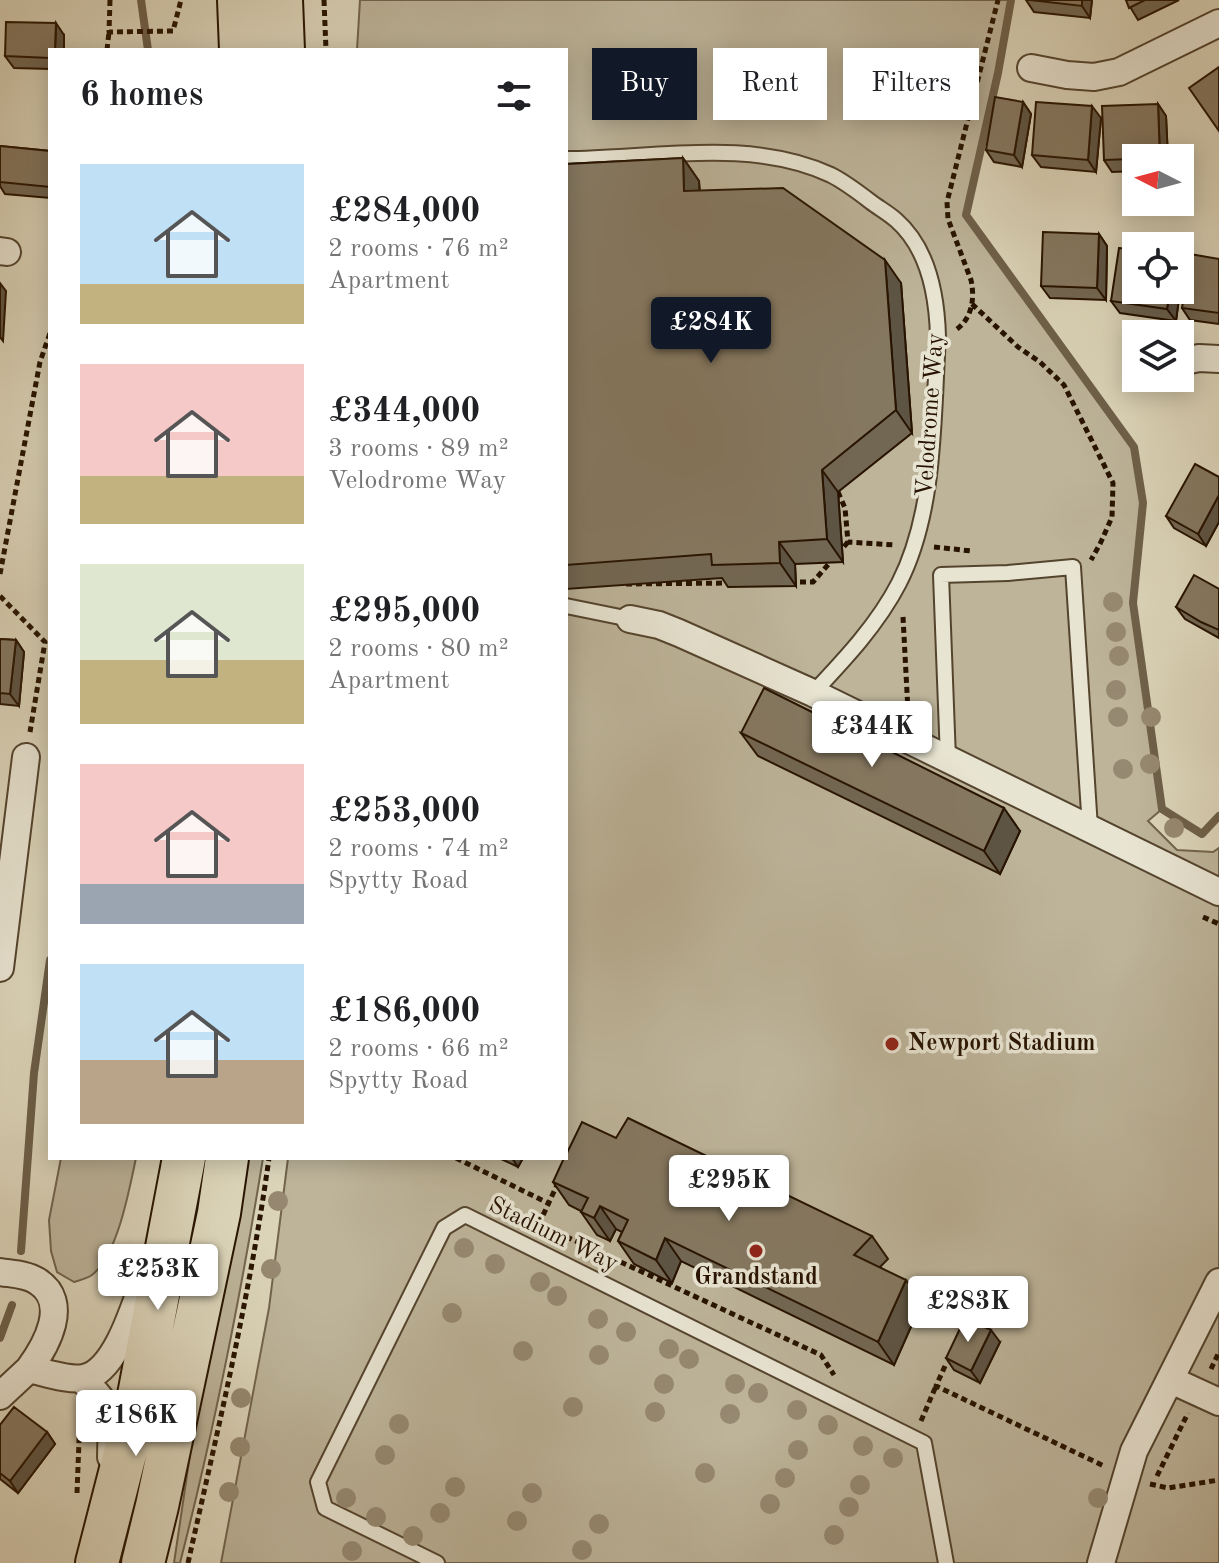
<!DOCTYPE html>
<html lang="en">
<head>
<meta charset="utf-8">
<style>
	body { margin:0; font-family:"Old Standard TT",serif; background:#f2f2f2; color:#202124; height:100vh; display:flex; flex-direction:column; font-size:30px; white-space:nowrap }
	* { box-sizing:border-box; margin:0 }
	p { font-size:26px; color:#757577 }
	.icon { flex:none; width:44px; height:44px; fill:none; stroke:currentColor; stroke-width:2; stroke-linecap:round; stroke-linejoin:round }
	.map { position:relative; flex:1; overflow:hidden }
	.side { position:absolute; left:48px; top:48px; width:520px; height:1112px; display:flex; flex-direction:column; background:#fff; border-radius:0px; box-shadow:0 4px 20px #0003 }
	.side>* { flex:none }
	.banner { position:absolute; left:592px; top:48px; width:506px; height:72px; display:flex; gap:16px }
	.needle { width:52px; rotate:276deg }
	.fabs { position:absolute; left:1122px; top:144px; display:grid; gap:16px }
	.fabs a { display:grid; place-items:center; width:72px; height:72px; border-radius:0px; background:#fff; box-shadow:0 4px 20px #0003; font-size:40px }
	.price { position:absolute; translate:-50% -68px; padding:0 18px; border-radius:8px; background:#fff; color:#222; font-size:26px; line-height:52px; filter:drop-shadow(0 2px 4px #0008) }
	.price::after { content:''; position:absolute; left:50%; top:48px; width:24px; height:18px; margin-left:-12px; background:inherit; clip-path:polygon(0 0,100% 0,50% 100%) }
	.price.on { background:#111827; color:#fff }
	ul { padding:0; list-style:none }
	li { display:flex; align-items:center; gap:24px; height:200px; padding:0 32px }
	li span { display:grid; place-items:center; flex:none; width:224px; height:160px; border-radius:0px; color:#555 }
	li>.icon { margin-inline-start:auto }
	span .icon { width:96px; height:96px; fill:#fffc; stroke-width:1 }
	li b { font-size:34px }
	h2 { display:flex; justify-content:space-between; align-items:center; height:96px; padding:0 32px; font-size:34px }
	.pill { padding:0 28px; border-radius:0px; background:#fff; box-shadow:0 4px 20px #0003; font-size:28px; line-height:72px }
	.pill.on { background:#111827; color:#fff }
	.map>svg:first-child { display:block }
</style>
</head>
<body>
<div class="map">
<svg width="1219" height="1563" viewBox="0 0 1219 1563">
	<rect width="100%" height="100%" fill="#dcd5ba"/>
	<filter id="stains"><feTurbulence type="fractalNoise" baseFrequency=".0025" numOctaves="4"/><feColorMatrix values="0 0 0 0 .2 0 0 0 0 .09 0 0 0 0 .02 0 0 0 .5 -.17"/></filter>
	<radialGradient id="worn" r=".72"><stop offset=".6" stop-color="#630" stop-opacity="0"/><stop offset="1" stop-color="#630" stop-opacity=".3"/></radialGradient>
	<path fill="#bdb49a" stroke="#72644d" stroke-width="2" d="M360,0H1011L998,73L966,215L1134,447L1143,503L1133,603L1162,809L1148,821L1177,850L1213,852L1219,848V1563H221L269,1308L288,1158H566V50H357Z
		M61,1158H136C129,1190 118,1254 92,1275C88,1278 80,1280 74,1282L57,1272L51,1251L49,1220Z
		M239,1158H263C241,1294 214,1430 180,1563H174L201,1381Z"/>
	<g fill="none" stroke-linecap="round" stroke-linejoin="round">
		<path stroke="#6e604a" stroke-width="8" d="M141,0L148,50
			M1011,0L998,73L966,215L1134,447L1143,503L1133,603L1162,809L1202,834L1219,816
			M21,1251L34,1073L50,960
			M0,1338L12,1305"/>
		<g stroke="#54442e" stroke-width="18">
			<path id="lane" d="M566,159C651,159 750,137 831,175C845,182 858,192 871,202C879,208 888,213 896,220C928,248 937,296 938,337C933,416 936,511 899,583C878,624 845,659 813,693
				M566,606L630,619
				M948,759L941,575L1008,573L1073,567L1090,828
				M437,1563L325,1508L318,1482L444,1228L465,1215L924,1443L946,1563"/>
		</g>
		<g stroke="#54442e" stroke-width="30">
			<path id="street" d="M1031,68L1067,75L1094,77L1119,72L1219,23
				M0,251L7,252
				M1180,362L1199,358L1219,359
				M630,619L659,625L679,633L813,693L1219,892
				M0,968L26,757
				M0,1272C12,1274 26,1274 37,1281C71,1302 46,1346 29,1369C43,1372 70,1381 84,1378C118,1371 137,1298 148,1269
				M81,1379C113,1406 112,1417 111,1457
				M1171,1380L1219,1402
				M0,1396L29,1369
				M1101,1563L1134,1451L1219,1282"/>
		</g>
		<g stroke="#271300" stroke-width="46">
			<path id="primary" d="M239,0L241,50
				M281,0L283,50
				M97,1563L136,1411L184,1158
				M143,1563L157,1506L219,1213L227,1158"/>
		</g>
		<path stroke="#271300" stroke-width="5" stroke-dasharray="6 4" stroke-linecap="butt" d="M110,0L109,32L173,31L181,0
			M324,0L326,50
			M107,50L109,32
			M972,304L1018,347L1040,362L1064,385L1113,483L1112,517L1100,544L1091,560
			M957,329C972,318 975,298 971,280L948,219L947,202L998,0
			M838,492L845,508L848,542L896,545
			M934,547L972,551
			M0,574L40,362L50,333
			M790,582H813L848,542
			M626,584L732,583
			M0,596L45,642L30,732
			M903,617L908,711
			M1203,917L1219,924
			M456,1158L548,1203
			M539,1224L821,1355L834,1375
			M539,1224L557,1185
			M945,1366L936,1386L1104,1466
			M1211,1369L1219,1352
			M921,1421L936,1386
			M1157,1476L1188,1413
			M1150,1484L1168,1488L1219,1480
			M77,1493L80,1415
			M188,1563C218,1429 250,1295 269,1158"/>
		<use href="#lane" stroke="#e8e4d2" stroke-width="14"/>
		<use href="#street" stroke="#e8e4d2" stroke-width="26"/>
		<use href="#primary" stroke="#dcd5ba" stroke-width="42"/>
	</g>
	<g fill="#968971">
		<circle cx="1113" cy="602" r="10"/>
		<circle cx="1116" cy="632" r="10"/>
		<circle cx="1119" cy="656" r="10"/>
		<circle cx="1116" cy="690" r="10"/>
		<circle cx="1118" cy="717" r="10"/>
		<circle cx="1151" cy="717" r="10"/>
		<circle cx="1150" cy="764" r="10"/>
		<circle cx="1123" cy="769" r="10"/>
		<circle cx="1174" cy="828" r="10"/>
		<circle cx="278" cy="1201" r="10"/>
		<circle cx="464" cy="1248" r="10"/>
		<circle cx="495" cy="1264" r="10"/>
		<circle cx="271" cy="1269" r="10"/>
		<circle cx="540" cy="1282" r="10"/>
		<circle cx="557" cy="1296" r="10"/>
		<circle cx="452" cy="1313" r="10"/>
		<circle cx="598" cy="1319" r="10"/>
		<circle cx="626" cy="1332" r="10"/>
		<circle cx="669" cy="1349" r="10"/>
		<circle cx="523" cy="1351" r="10"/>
		<circle cx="599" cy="1355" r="10"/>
		<circle cx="689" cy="1359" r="10"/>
		<circle cx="664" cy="1384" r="10"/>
		<circle cx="735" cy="1384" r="10"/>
		<circle cx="758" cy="1393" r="10"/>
		<circle cx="241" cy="1398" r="10"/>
		<circle cx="573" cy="1407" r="10"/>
		<circle cx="797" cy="1410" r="10"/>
		<circle cx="655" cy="1412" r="10"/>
		<circle cx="730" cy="1414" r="10"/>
		<circle cx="399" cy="1424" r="10"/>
		<circle cx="828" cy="1425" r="10"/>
		<circle cx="863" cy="1446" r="10"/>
		<circle cx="240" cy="1447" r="10"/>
		<circle cx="798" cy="1450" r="10"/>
		<circle cx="385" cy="1455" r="10"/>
		<circle cx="893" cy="1458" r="10"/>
		<circle cx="705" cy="1473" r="10"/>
		<circle cx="785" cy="1478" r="10"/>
		<circle cx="860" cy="1485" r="10"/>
		<circle cx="455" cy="1487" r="10"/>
		<circle cx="229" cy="1492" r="10"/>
		<circle cx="532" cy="1493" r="10"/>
		<circle cx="346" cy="1498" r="10"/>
		<circle cx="1098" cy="1498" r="10"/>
		<circle cx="770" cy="1504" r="10"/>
		<circle cx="849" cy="1507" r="10"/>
		<circle cx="440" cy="1513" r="10"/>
		<circle cx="376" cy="1517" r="10"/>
		<circle cx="517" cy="1521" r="10"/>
		<circle cx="599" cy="1524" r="10"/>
		<circle cx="834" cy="1535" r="10"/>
		<circle cx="413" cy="1536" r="10"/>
		<circle cx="582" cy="1550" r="10"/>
		<circle cx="352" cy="1551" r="10"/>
	</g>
	<path fill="#726753" stroke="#271300" stroke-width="2" d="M1026,0H1092L1090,18L1034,12Z
		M1126,0H1179L1138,20Z
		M64,35V50H50V69L14,68L5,56Z
		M1023,102L1031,114L1022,167L994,162L986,150Z
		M1158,104L1166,116L1168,158H1136V171L1112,172L1104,160Z
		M1101,118L1096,172L1041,167L1032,155Z
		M0,146L50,151V198L5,194L0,186Z
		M683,158L699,181L700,191L901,283L912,433L838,492L843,562L795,564L796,586L728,587L722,578L566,589V164Z
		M1099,234L1107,246L1106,300L1050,298L1041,286Z
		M1219,259V324L1190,320L1182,308Z
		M1180,263L1183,268L1176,321L1120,313L1111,301L1180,290Z
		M1219,477V522L1206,546L1174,528L1166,516Z
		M1219,589V638L1185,619L1176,607Z
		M0,639L16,640L24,652L19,706L0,704Z
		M741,733L1020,831L1000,874L758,756Z
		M616,1138L872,1236L888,1259L880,1267L922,1302L894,1365L681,1261L672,1283L634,1264L618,1241L622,1232L616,1229L610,1241L597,1235L581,1212V1211L569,1205L553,1182Z
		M499,1158H523L518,1167Z
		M1000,1342L980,1383L954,1370L946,1358Z
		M0,1425L47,1432L55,1444L18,1493L0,1479Z"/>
	<path fill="#5d5444" stroke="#271300" stroke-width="2" d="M1082,0H1092L1090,18L1082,6Z
		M56,23L64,35V50H55Z
		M1023,102L1031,114L1022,167L1014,155Z
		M1158,104L1166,116L1168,158H1160Z
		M1092,106L1101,118L1096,172L1088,160Z
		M683,158L699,181L700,214L684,191Z
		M1099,234L1107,246L1106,300L1097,288Z
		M885,260L901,283L912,433L896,410Z
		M1180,263L1183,268L1176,321L1167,309L1170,290H1180Z
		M0,283L6,291L3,341L0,337Z
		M822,470L838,492L843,562L827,539Z
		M1219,495V522L1206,546L1198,534Z
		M779,542L795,564L796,586L780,563Z
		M16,640L24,652L19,706L10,694Z
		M1004,808L1020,831L1000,874L984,851Z
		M512,1158H523L518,1167Z
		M600,1206L616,1229L610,1241L594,1218Z
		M665,1238L681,1261L672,1283L656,1260Z
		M906,1280L922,1302L894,1365L878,1342Z
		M991,1330L1000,1342L980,1383L971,1371Z
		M47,1432L55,1444L18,1493L10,1481Z"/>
	<path fill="#857861" stroke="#271300" stroke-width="2" d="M1030,0H1082V6Z
		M1126,0H1145L1129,8Z
		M6,22L56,23L55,50H50V58L5,56Z
		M1219,67V131L1189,88Z
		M995,97L1023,102L1014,155L986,150Z
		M1036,102L1092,106L1088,160L1032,155Z
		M1158,104L1160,158L1104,160L1102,106Z
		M0,146L50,151V187L0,182Z
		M683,158L684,191L783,188L885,260L896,410L822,470L827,539L779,542L780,563L712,565L711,554L566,565V164Z
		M1043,232L1099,234L1097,288L1041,286Z
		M1119,248L1136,250V290H1170L1167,309L1111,301Z
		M1190,254L1219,259V313L1182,308Z
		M1195,464L1219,477V495L1198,534L1166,516Z
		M1194,575L1219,589V630L1201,622L1176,607Z
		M0,639L16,640L10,694L0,693Z
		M764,688L1004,808L984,851L741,733Z
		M628,1118L872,1236L854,1255L906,1280L878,1342L665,1238L656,1260L618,1241L628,1220L600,1206L594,1218L581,1212L588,1198L553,1182L564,1158H566V1155L582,1122L616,1138Z
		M965,1318L991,1330L971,1371L946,1358Z
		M14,1407L47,1432L10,1481L0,1473V1425Z"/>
	<g fill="#8f2418" stroke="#e8e4d2" stroke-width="3">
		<circle cx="892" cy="1044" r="8"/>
		<circle cx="756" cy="1251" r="8"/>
	</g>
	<g text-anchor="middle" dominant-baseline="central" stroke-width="7" stroke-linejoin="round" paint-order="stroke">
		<g font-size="24" fill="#271300" stroke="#e8e4d2">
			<text transform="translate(931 415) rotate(-86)">Velodrome Way</text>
			<text transform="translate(553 1235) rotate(26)">Stadium Way</text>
		</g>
		<g font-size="24" font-weight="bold" fill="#271300" stroke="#e8e4d2" text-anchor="start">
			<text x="908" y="1044">Newport Stadium</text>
			<text x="756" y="1278" text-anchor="middle">Grandstand</text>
		</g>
	</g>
	<rect width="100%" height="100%" filter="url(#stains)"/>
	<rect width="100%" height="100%" fill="url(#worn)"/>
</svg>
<div class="fabs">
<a><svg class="needle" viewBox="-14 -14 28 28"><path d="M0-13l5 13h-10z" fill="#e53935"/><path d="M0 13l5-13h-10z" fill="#757577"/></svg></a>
<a><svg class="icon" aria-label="locate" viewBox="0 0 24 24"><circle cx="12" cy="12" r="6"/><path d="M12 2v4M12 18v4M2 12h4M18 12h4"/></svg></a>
<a><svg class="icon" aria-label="layers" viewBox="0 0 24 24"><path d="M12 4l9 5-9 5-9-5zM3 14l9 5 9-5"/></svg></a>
</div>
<b class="price on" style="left:711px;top:365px">£284K</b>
<b class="price" style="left:872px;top:769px">£344K</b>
<b class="price" style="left:729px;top:1223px">£295K</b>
<b class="price" style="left:158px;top:1312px">£253K</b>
<b class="price" style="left:968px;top:1344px">£283K</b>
<b class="price" style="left:136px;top:1458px">£186K</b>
<div class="banner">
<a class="pill on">Buy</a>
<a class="pill">Rent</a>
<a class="pill">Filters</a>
</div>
<section class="side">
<h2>6 homes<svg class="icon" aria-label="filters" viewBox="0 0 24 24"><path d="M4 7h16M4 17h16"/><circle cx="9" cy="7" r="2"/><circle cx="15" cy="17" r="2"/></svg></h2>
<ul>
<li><span style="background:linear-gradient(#bfe0f5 75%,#c2b280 0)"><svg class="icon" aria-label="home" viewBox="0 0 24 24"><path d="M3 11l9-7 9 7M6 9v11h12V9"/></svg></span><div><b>£284,000</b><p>2 rooms · 76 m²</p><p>Apartment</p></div></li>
<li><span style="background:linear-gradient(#f6c9c9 70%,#c2b280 0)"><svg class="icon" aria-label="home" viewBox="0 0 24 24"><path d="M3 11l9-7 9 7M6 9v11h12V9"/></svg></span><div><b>£344,000</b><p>3 rooms · 89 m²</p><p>Velodrome Way</p></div></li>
<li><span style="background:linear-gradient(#dfe7d0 60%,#c2b280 0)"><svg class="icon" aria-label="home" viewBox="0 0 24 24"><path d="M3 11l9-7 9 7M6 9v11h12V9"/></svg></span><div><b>£295,000</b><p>2 rooms · 80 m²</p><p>Apartment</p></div></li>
<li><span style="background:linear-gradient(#f6c9c9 75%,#9aa5b1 0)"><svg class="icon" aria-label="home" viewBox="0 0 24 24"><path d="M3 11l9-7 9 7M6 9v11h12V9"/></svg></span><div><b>£253,000</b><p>2 rooms · 74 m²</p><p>Spytty Road</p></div></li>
<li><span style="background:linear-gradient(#bfe0f5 60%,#b9a48a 0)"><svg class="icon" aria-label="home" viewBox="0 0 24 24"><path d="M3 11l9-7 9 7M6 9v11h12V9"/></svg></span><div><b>£186,000</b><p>2 rooms · 66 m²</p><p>Spytty Road</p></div></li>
</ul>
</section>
</div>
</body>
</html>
